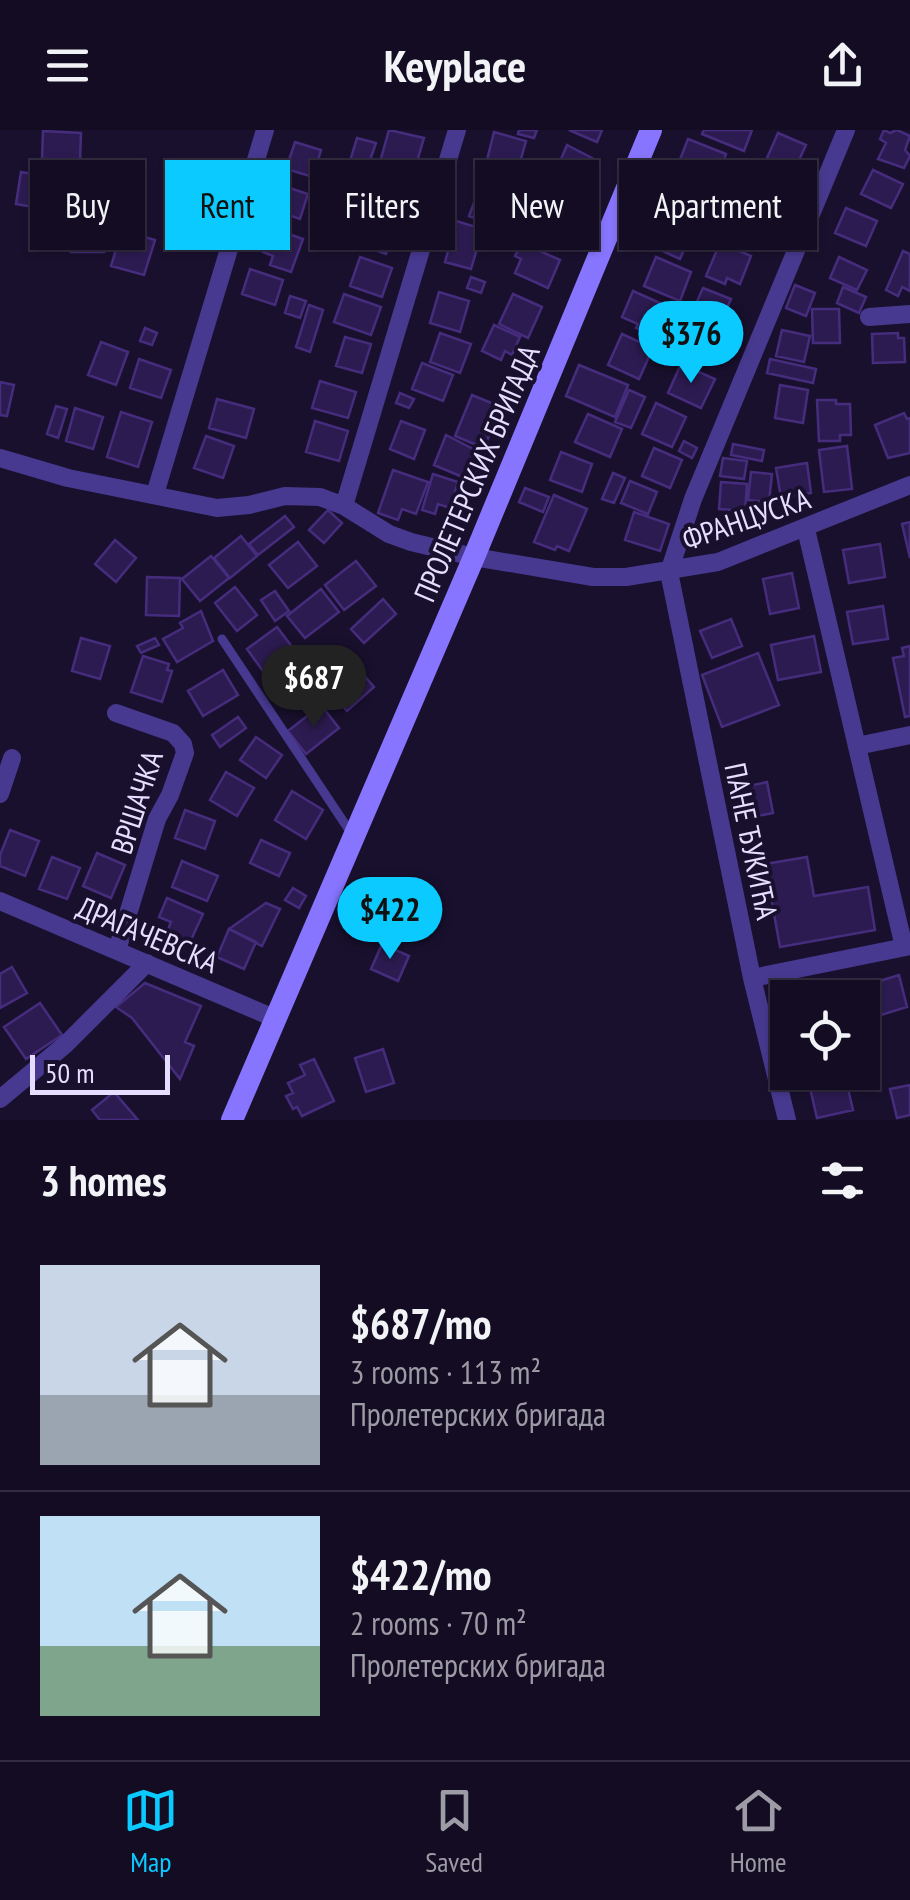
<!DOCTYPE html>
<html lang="en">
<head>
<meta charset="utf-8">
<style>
	body { margin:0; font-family:"PT Sans Narrow",sans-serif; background:#1c152a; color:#f1f3f6; height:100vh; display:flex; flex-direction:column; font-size:38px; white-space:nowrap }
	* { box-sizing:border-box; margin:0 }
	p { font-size:32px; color:#9d9ba5 }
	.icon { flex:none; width:55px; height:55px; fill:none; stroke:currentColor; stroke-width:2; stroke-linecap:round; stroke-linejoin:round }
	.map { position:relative; height:990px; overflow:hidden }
	.panel { display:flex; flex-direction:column; background:#130c22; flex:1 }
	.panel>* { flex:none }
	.top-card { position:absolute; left:30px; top:30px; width:850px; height:90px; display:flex; gap:20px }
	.tools { position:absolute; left:770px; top:850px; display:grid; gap:20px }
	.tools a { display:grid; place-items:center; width:110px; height:110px; border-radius:0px; background:#130c22; box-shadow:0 2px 8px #0004,0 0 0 2px #322c40; font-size:50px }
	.scale { position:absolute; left:30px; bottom:25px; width:140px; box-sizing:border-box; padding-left:10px; border:5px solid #e5deff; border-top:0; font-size:28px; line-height:35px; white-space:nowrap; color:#e5deff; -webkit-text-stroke:8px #19102e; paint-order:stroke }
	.price { position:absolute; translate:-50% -85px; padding:0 22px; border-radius:35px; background:#0acaff; color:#111; font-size:32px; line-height:65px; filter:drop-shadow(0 2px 5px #0008) }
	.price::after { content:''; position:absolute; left:50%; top:60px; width:30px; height:22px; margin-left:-15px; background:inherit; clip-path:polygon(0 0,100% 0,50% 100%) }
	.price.current { background:#222; color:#fff }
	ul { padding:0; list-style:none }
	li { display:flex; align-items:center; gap:30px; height:250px; padding:0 40px }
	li+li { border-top:2px solid #322c40 }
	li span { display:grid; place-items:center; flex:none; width:280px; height:200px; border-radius:0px; color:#555 }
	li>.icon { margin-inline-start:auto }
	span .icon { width:120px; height:120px; fill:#fffc; stroke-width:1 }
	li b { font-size:42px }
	h2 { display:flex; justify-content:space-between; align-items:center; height:120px; padding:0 40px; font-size:42px }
	.tag { padding:0 35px; border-radius:0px; background:#130c22; box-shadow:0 2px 8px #0004,0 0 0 2px #322c40; font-size:35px; line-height:90px }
	.tag.current { background:#0acaff; color:#111 }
	header { display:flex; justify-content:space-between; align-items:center; height:130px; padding:0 40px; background:#130c22; font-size:45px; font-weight:700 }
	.tab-bar { display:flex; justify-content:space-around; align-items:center; height:140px; border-top:2px solid #322c40; background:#130c22; font-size:28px; color:#9d9ba5 }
	.tab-bar a { display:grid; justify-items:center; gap:5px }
	.tab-bar .current { color:#0acaff }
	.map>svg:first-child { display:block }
</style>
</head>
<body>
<header><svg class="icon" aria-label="menu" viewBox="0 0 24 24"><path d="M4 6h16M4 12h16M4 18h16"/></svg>Keyplace<svg class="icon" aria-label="share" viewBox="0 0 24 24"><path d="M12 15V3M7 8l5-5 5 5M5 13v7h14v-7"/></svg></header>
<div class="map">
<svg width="910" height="990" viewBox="0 0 910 990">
	<rect width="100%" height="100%" fill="#19102e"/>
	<path fill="#2c1b50" stroke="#462c7d" stroke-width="2.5" d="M389,0L424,8L414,42L380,32Z
		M519,0H537L534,8L518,4Z
		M569,0H602L597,12Z
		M704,0H752L744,21L702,4Z
		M884,0L890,3L897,0L910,6L905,20L910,26L904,38L878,29L886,13L880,9Z
		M43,1L81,3L80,32L42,30Z
		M494,2L526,11L517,43L486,34Z
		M778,3L806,15L795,39L767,28Z
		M357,8L376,13L369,33L351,28Z
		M688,9L726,24L723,34L728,36L718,61L686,48L688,42L677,37Z
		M295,12L321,20L313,47L286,39Z
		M567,15L592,28L582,47L591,52L576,80L546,65Z
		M749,30L785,46L770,78L734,61Z
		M378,40L420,53L413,74L372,60Z
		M873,40L903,54L891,78L861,64Z
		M21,42L57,48L51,80L16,74Z
		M685,52L719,66L708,93L674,79Z
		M325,53L340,57L332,81L323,78L326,69L320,67Z
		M277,54L308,64L300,89L268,78Z
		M478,62L518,76L509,101L469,86Z
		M184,78L203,85L190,117L171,109Z
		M846,78L877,91L866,116L835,103Z
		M746,79L776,91L766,114L736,103Z
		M364,80L398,93L386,124L352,112Z
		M656,83L693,100L680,129L643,112Z
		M528,84L552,96L541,118L517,107Z
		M716,86L735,93L728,112L709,105Z
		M456,91L483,99L471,139L445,132Z
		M72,92L105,93L104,122H71Z
		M272,98L303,109L291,142L270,135L273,126L263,122Z
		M122,100L155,110L144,145L111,136Z
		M522,113L560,130L548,158L515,143L521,129L515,126Z
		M720,113L751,126L740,154L727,148L725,154L706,146Z
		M903,121L910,124V161L902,157L898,166L886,160Z
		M360,127L392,138L382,167L350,156Z
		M656,127L691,142L680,171L644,156Z
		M839,127L867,140L857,160L830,148Z
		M250,139L283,150L275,175L242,164Z
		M471,147L485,152L481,163L467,158Z
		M795,155L815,163L806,186L786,178Z
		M843,157L866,167L859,183L837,173Z
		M703,158L731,169L718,198L690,187Z
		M633,161L682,183L673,203L660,197L655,207L636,198L638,194L622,187Z
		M439,162L469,171L460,202L430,193Z
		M344,164L381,177L371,205L334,192Z
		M513,164L542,177L528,208L499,194Z
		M290,166L306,171L300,188L285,183Z
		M309,175L323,180L310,222L296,217Z
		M812,179H839L840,213H813Z
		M696,192L725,204L714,230L698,224L697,229L683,223Z
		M494,195L520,207L512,225L505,221L501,230L482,221Z
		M145,198L157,203L152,215L140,211Z
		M782,200L810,206L804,232L776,226Z
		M440,203L471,214L460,243L430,232Z
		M898,203V208H904L905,232L873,233L872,204Z
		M622,204L653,218L639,249L608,235Z
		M345,207L371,214L362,243L336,236Z
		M101,212L128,222L116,255L88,245Z
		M139,229L171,240L161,268L130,258Z
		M770,229L816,239L813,253L767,243Z
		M422,233L453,245L443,271L412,259Z
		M681,234L715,249L701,278L668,263Z
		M579,235L628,255L615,287L566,266Z
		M320,251L356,262L348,288L312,278Z
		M0,252L14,255L7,286L0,285Z
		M780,255L808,260L803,293L775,288Z
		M629,260L645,267L631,298L615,292Z
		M400,263L414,269L409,278L396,273Z
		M472,265L501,277L484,318L455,306Z
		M217,269L254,279L246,308L209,298Z
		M817,270H836V274H850L851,305H840V311H819Z
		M656,273L686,287L672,317L642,304Z
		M56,276L67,279L58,308L47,304Z
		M75,278L103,287L93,319L66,311Z
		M121,282L152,292L138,337L107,327Z
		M904,283L907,289L910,288V323L888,328L875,295Z
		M588,284L622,299L610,327L575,312Z
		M315,291L348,301L339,331L306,322Z
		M401,291L425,300L414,329L390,319Z
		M446,305L483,324L472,351L434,335Z
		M206,306L234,316L223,348L194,338Z
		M684,311L697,318L692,328L679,321Z
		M733,314L764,320L762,331L731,325Z
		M847,316L852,359L824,362L819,320Z
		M654,318L682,330L670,358L642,346Z
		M561,322L592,334L582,362L550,350Z
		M723,328L747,331L744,349L720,346Z
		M807,333L811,363L781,368L776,338Z
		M393,340L428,352L416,384L402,379L398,390L378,383Z
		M751,342L772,344L769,372L748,370Z
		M613,343L625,348L614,373L602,369Z
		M433,344L458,352L450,378L438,374L435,384L422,380Z
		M630,351L657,362L648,384L621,373Z
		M721,352L747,354L745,381L719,379Z
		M525,358L549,367L543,382L519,372Z
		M554,365L587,379L569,421L557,416L555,420L534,412Z
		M328,380L342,393L324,413L309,400Z
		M634,382L669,394L660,421L625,410Z
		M285,386L294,397L258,425L249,414Z
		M910,392V428L902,394Z
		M241,406L257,426L230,448L214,428Z
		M115,410L136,428L116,452L95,434Z
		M298,412L317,436L288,458L269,435Z
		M880,414L885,447L849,453L843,420Z
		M211,426L229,448L200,471L182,449Z
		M356,431L376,456L344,480L325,455Z
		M792,443L799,478L770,484L763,449Z
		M147,447L180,448L179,486L146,485Z
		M235,457L257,485L237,501L215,473Z
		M321,459L339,482L305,508L287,486Z
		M275,461L289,481L275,491L261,470Z
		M383,469L396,484L364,513L351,499Z
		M883,476L888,509L853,514L847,482Z
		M201,481L213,511L177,532L163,509L183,498L180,493Z
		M731,489L742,516L712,528L700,501Z
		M277,497L296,522L265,544L247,519Z
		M814,506L821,542L778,550L771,515Z
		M81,508L110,516L100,549L72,541Z
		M155,508L159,515L141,523L137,516Z
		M910,516V586L905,587L893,528L904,526L902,518Z
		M758,523L779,575L722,597L702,545Z
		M143,526L169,534L167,540L172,541L162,572L131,562Z
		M353,533L374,557L347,581L326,557Z
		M223,540L238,565L203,586L188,561Z
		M321,575L339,598L306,624L288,601Z
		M238,587L246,598L220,617L212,605Z
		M256,607L282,625L266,648L240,630Z
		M226,642L254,658L237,686L210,670Z
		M767,652L773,683L742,689L735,659Z
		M292,661L323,680L306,709L275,690Z
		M185,680L215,691L205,719L175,708Z
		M10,700L39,711L25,746L0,736V725Z
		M261,710L290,723L279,746L250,733Z
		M97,723L125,735L111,768L83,756Z
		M52,727L80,738L67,769L39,759Z
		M807,727L814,766L868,757L875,800L780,817L765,734Z
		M182,731L218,746L207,771L172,757Z
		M293,758L306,766L299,778L285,770Z
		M167,768L203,784L190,812L167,802L171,792L159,787Z
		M266,773L280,779L262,816L229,799Z
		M229,799L256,812L244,839L217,827Z
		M382,814L409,826L398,851L371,839Z
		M12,837L27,863L0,878V844Z
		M899,845L907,877L878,886L869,854Z
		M145,853L201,876L185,912L194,916L180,949L132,888L116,877Z
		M828,858L829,868H807L805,862Z
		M40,873L62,905L26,929L4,897Z
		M383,919L394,953L366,962L355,928Z
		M314,929L334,971L302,986L297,977L293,979L286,966L293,963L288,953L305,945L300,935Z
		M846,950L853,980L817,988L810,958Z
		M910,955V985L897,988L890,959Z
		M114,962L138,990H100L92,980Z"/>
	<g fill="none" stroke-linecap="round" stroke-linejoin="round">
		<path stroke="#47398f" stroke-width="9" d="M222,509L353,706"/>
		<path stroke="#47398f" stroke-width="18" d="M869,187L910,184
			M0,328L68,348L217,378L249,375L285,366L320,367L344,376L389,404L411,412L474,427L593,447H626L718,432L910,355
			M155,364L265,0
			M344,376L457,0
			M806,399L904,817
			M116,583L173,603L183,614L185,623L170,665L157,689L117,820
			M857,616L910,605
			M0,664L12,628
			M0,771L274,888
			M752,848L910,816
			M0,969L66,914L147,833
			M787,990L752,848L669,442L693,369L846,0"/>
		<path stroke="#8875ff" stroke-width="22" d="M232,990L474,427L651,0"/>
	</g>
	<g text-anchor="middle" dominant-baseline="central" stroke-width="8" stroke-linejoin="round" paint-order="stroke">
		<g font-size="30" fill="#e5deff" stroke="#19102e">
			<text transform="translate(476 343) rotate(-67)">ПРОЛЕТЕРСКИХ БРИГАДА</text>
			<text transform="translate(746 388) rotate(-19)">ФРАНЦУСКА</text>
			<text transform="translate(136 672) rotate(-72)">ВРШАЧКА</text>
			<text transform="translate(752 711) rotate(78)">ПАНЕ ЂУКИЋА</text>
			<text transform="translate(148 804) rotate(23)">ДРАГАЧЕВСКА</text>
		</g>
	</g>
</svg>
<div class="tools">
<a><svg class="icon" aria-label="locate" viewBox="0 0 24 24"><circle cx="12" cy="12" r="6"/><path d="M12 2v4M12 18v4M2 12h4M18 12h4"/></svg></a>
</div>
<div class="scale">50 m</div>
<b class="price" style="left:691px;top:256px">$376</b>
<b class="price current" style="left:314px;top:600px">$687</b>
<b class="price" style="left:390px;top:832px">$422</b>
<div class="top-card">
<a class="tag">Buy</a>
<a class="tag current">Rent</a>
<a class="tag">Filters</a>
<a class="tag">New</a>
<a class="tag">Apartment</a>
</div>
</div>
<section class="panel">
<h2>3 homes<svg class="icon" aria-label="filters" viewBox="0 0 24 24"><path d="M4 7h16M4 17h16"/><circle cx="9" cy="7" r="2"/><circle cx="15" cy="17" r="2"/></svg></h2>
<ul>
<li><span style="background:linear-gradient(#c9d6e8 65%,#9aa5b1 0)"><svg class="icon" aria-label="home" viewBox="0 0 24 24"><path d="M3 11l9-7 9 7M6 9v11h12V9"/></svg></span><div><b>$687/mo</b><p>3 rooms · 113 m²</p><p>Пролетерских бригада</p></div></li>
<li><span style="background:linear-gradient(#bfe0f5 65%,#7fa58c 0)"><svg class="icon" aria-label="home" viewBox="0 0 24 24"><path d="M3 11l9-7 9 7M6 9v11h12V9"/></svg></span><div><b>$422/mo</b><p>2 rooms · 70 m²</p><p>Пролетерских бригада</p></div></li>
</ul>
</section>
<nav class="tab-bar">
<a class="current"><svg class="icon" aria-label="map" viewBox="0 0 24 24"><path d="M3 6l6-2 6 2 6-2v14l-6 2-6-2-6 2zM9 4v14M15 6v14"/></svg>Map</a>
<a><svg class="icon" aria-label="saved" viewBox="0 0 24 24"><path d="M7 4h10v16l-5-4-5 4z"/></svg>Saved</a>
<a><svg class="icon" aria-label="home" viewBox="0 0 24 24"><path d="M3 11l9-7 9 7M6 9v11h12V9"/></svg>Home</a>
</nav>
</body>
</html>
